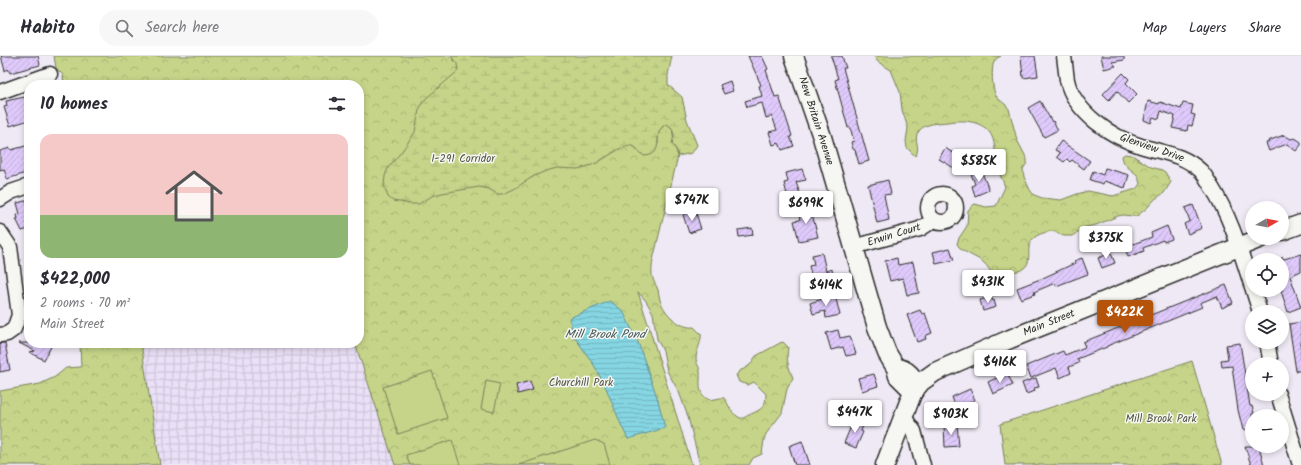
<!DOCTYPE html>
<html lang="en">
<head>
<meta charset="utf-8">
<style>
	body { margin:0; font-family:Kalam,sans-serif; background:#f7f7f7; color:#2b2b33; height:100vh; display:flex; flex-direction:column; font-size:15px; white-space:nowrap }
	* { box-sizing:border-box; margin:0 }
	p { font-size:13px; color:#7c7c81 }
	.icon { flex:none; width:22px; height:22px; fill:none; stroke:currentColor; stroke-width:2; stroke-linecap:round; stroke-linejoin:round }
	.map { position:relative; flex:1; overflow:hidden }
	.panel { position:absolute; left:24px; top:24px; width:340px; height:268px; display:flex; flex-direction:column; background:#fff; border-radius:16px; box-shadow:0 2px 6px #0003 }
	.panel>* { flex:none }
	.needle { width:26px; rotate:81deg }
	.tools { position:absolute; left:1245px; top:145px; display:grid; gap:8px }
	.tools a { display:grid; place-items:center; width:44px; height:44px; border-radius:50%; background:#fff; box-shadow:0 2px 6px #0003; font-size:20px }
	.price { position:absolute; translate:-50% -34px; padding:0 9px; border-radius:4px; background:#fff; color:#222; font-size:13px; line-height:26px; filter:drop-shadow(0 1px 2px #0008) }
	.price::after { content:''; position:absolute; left:50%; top:24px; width:12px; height:9px; margin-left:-6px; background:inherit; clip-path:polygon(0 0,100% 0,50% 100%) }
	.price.current { background:#b45309; color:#fff }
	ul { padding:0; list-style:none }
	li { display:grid; align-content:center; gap:8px; height:212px; padding:0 16px }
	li+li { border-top:1px solid #e1e1e2 }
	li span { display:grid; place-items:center; height:124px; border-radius:12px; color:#555 }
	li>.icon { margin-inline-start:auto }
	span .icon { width:72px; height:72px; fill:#fffc; stroke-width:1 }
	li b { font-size:17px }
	h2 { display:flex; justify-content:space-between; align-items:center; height:48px; padding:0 16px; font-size:17px }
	header { display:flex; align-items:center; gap:24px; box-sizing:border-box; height:56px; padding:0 20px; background:#fff; border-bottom:1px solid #e1e1e2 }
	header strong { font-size:19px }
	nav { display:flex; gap:22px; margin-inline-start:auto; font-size:14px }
	.search { width:280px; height:36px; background:#f7f7f7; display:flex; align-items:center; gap:10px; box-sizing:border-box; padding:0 14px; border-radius:22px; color:#7c7c81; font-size:15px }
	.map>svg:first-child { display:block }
</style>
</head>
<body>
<header>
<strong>Habito</strong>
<div class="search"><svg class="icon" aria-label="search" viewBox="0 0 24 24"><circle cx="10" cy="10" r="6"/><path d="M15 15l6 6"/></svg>Search here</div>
<nav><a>Map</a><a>Layers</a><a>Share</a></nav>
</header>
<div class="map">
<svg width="1301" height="409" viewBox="0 0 1301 409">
	<defs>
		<pattern id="industrial-grid" width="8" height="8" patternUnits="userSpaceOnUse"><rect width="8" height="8" fill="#eae0f7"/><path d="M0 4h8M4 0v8" fill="none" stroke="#c9c0d4"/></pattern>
		<pattern id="forest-crowns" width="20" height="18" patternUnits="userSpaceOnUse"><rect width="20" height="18" fill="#c5d488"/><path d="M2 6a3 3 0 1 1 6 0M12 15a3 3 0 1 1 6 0" fill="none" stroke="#a9b676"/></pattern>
		<pattern id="wetland-marsh" width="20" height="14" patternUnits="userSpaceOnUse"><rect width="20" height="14" fill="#c5d488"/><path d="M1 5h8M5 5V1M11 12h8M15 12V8" fill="none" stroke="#a9b676"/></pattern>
		<pattern id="water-rules" width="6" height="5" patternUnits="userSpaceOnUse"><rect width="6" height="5" fill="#85d5e2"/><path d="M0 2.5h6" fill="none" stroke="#73b7c2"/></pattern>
		<pattern id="building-hatch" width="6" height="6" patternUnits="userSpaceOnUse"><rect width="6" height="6" fill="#dfcafb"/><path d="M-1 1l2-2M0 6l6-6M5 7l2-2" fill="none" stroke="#c0aed7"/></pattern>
	</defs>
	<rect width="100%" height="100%" fill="#efe9f5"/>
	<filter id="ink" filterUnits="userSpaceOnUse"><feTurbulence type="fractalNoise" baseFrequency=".025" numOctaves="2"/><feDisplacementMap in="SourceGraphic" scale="8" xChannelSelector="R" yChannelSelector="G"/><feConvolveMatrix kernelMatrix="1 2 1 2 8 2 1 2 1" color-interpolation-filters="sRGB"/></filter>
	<g filter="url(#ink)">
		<path fill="url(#industrial-grid)" d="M141,287H355L395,409H160Z"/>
		<path fill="url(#forest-crowns)" stroke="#78805a" d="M54,0H565L598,106L619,93L633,89L641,98L658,88C658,79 658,72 667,68L672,72L675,91L678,100L653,204C652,210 651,217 653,223C654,227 657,230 658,234C659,237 659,241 660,244C664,257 680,273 694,271L701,278C702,287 696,294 696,303C696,308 700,311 700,315C701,324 697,336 706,342C711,346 718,341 724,342C729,348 730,356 737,360C743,365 745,360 751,358C762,353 766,351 766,338L754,326L748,329L739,326L736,319L741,314L744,313L750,309L756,300L780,287L783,286L788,291C786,304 788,309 793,322L787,333L782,357L766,378L764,384L762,398L753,402L749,409H700L688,361L679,336L667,315L663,295L657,283L653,257L646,245L638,236L692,409H395L355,287H359V29H64L63,19L56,12Z
			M874,0H1001C999,1 995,3 994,6C991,12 992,33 996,40C999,45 1006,47 1009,53L1017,84L1027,103V107L1023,113L1024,121L1030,134L1034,139L1042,142L1061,144L1077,138L1088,135L1113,140L1136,133L1140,128L1138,120C1132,113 1123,111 1122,100L1125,98L1132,99L1151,111L1162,114L1165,116L1171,126L1164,137L1155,143L1147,152L1137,160H1132L1123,159L1118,160L1096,169L1086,171L1072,180H1064L1052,175C1015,181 1037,202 1024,212C1021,215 1017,215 1013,216C1006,219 1002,222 995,220C990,216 988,210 983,206C975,200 961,196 957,188L959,182L967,170L968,154L972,150L975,148L986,151L996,150L1005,131C1003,124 999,118 997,111C995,102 996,92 993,83C987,65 964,63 948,66C939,67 925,67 919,75C912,83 922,92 915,100L907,92L906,85L908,72L902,54L900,36L891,14L878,6Z
			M80,287H141L160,409H0V335L40,328L55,321L66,312L81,311Z
			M1192,305L1222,409H1005L1000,368Z"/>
		<path fill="url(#wetland-marsh)" stroke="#78805a" d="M451,0H672L668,19V29L682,41L687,64L697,89L692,97L678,100L676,93L672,88L674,79L672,72L667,68C649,75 668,99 644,100L635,91L630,89L619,93L595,108L585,111L578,113L557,112L546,115L534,120L514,133L503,138H497L489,133L479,131L442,137L432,140L419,148H412L393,145L388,141L384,129L385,120L388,112L402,95L415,76L419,54L423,45L458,15L457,8Z"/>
		<path fill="#c5d488" stroke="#78805a" d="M432,315L447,362L398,378L383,331Z
			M486,325L500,328L494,356L481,353Z
			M452,384L460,409H410L406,399Z
			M595,384L604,388L610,409H518Z"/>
		<path fill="url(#water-rules)" stroke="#619199" d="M610,245L623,255L639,289L658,344L665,372L628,383L622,371L606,332L594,309L574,280L569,262Z"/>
		<path fill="url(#building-hatch)" stroke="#2b2b2b" d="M1,0H38L40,9L10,17L8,13L5,15Z
			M748,0H762L768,13L766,14L775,41L779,40L792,80L790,81L794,90L782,94L779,87L773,89L769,76L777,74L772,60L766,62L762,47L747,51L745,45L762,40L759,30L761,29Z
			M831,0H842L846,12H843L869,105L859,108L855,94L853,93L851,86L854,85L850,71L848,72L841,46L835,24L838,23Z
			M1021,0H1035L1038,20L1023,22Z
			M1101,0H1124V4L1112,6L1116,10L1104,13Z
			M1123,17L1129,23L1126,27L1137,38L1128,47L1117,35L1109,44L1103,38Z
			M730,25L733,35L724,38L720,29Z
			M29,40V64L10,70L4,51L7,50L6,45Z
			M1040,45L1052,66L1053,65L1058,74L1044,81L1028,52Z
			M1148,45L1159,48L1160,46L1181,53L1183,47L1193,49L1191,58L1195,59L1192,70L1188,69L1187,75L1172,72L1175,60L1161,55L1159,63L1153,61L1151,67L1144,64Z
			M1284,79L1291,83L1295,82L1301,86V89L1296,95L1287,88L1269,95L1266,87L1269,86L1268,85Z
			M1061,85L1090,105L1084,113L1072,104L1070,106L1067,103L1064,106L1057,101L1060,97L1055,94Z
			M29,89V116L7,123L4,113L0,114V95L10,92L11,94Z
			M945,92L965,104L959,115L939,103Z
			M1105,112L1129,119L1125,132L1104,125L1103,128L1090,124L1093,115L1103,119Z
			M802,113L806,124L796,126L800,138L788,142L784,127L788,126L786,117Z
			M981,114L989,134L975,140L972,130L975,128L971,118Z
			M888,124L891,138L884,139L889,164L877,167L868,129Z
			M29,144V173L22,175L16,163H18L17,159L20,158L17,147Z
			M1193,149L1202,172L1188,178L1184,168L1190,165L1185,152Z
			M810,150L818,181L799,185L794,165L800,164L798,154Z
			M695,154L701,173L689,177L683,159Z
			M1167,170L1172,183L1164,186L1163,184L1143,192L1144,195L1128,201L1125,191L1152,181L1151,177Z
			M752,172L753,179L739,181L738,174Z
			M950,192L954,204L936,208L933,196Z
			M822,197L826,215L832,213L833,221L813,226L809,210L814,209L812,199Z
			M1111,197L1115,207L1102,212L1098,202Z
			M1301,198V215L1290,220L1301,251L1288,256L1281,235H1282V201L1284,203Z
			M897,202L898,209L913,206L919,237L907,239L903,222L890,225L885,205Z
			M1082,202L1088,218L1056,230L1055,227L1034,236L1035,238L1021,243L1017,232L1043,222L1075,207L1074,205Z
			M1226,229L1233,247L1222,252L1217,240L1200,247L1202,251L1107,290V291L1077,303L1079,307L1069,311L1071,317L1060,322L1056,312L1031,322L1026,310L1063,295L1065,299L1085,291L1083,286Z
			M835,239L840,259L826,262L825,255L813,258L810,247Z
			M991,241L993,245L994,244L996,251L983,255L980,244Z
			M920,254L922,258L925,257L932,277L925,280L926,283L917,286L907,259Z
			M1301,266V315H1296L1289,268Z
			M838,274L840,282L850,280L856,298L846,300L843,291L831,294L826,277Z
			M0,287H5L10,314L0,316Z
			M19,287H53L44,304L29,296L35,295Z
			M1240,287L1250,350H1252L1254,357L1252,358V373L1243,374L1238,354L1232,310L1222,311L1221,304L1228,303L1226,289Z
			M1007,317L1013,329L993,338L988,326Z
			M874,318L878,330L862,335L858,322Z
			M1036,322L1039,331L1034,332L1035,335L1026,338L1022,327Z
			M530,325L533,334L518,338L516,329Z
			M970,333L975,344L956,352L952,341Z
			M854,363L864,367L861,375L863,376L856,392L844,387Z
			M957,368L959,390L945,391L944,369Z
			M802,385L810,409H795L789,390Z
			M1245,390H1259L1264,409H1251Z"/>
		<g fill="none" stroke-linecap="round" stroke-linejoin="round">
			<g stroke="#2b2b2b" stroke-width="17">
				<path id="minor" d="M1064,0C1065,8 1066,16 1067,24C1074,56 1111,81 1141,90C1163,97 1183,98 1201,115C1205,119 1208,125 1211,130C1231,161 1241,197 1252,231
					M0,36L50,18
					M928 152a14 14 0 1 1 28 0a14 14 0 1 1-28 0Z
					M0,143L11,136L29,130
					M0,176L10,191L19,259L14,273L7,278L0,279
					M853,191L920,173L934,164
					M1253,234L1260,256
					M1267,286L1271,308
					M1278,338L1300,409
					M904,361L914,375L923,409"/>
			</g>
			<g stroke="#2b2b2b" stroke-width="21">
				<path id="major" d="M794,0L822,81L877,271L887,297L896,312L898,320L908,330L916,332C916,322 906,312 896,312
					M1282,175L1301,168
					M885,409L912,338L916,332L921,326L935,316L1010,283L1261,182"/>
			</g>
			<use href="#minor" stroke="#f6f6f2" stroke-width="14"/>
			<use href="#major" stroke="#f6f6f2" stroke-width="18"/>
		</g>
	</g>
	<g text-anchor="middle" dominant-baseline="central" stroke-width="3" stroke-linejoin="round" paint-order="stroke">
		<g font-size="11" fill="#2b2b2b" stroke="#f6f6f2">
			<text transform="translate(816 65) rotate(72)">New Britain Avenue</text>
			<text transform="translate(1152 92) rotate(19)">Glenview Drive</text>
			<text transform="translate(894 179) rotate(-17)">Erwin Court</text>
			<text transform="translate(1049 267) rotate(-22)">Main Street</text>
		</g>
		<g font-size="11" fill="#525542" stroke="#f6f6f2">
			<text x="463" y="103">I-291 Corridor</text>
			<text x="581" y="327">Churchill Park</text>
			<text x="1161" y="363">Mill Brook Park</text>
		</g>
		<g font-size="12" font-style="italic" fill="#425659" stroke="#f6f6f2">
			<text x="605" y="278">Mill Brook Pond</text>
		</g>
	</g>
</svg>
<div class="tools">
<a><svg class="needle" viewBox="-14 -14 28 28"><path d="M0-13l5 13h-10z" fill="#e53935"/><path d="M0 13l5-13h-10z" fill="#7c7c81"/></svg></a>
<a><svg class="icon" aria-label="locate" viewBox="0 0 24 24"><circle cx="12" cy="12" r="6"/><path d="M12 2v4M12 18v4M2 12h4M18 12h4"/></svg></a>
<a><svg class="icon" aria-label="layers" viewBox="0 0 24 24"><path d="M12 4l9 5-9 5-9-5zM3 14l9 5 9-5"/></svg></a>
<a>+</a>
<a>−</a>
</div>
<b class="price" style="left:979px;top:127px">$585K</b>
<b class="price" style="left:692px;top:166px">$747K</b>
<b class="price" style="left:806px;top:169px">$699K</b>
<b class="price" style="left:1106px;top:204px">$375K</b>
<b class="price" style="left:988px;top:248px">$431K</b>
<b class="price" style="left:826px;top:251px">$414K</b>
<b class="price current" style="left:1125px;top:278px">$422K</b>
<b class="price" style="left:1000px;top:328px">$416K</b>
<b class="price" style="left:855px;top:378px">$447K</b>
<b class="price" style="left:951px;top:380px">$903K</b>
<section class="panel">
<h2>10 homes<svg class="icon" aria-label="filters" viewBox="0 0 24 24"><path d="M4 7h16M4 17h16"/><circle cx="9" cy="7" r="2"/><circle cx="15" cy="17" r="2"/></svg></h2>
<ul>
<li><span style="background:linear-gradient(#f6c9c9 65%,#8fb573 0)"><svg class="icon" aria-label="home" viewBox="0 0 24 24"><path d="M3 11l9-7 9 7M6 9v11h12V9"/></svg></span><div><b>$422,000</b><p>2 rooms · 70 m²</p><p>Main Street</p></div></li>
</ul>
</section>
</div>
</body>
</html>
